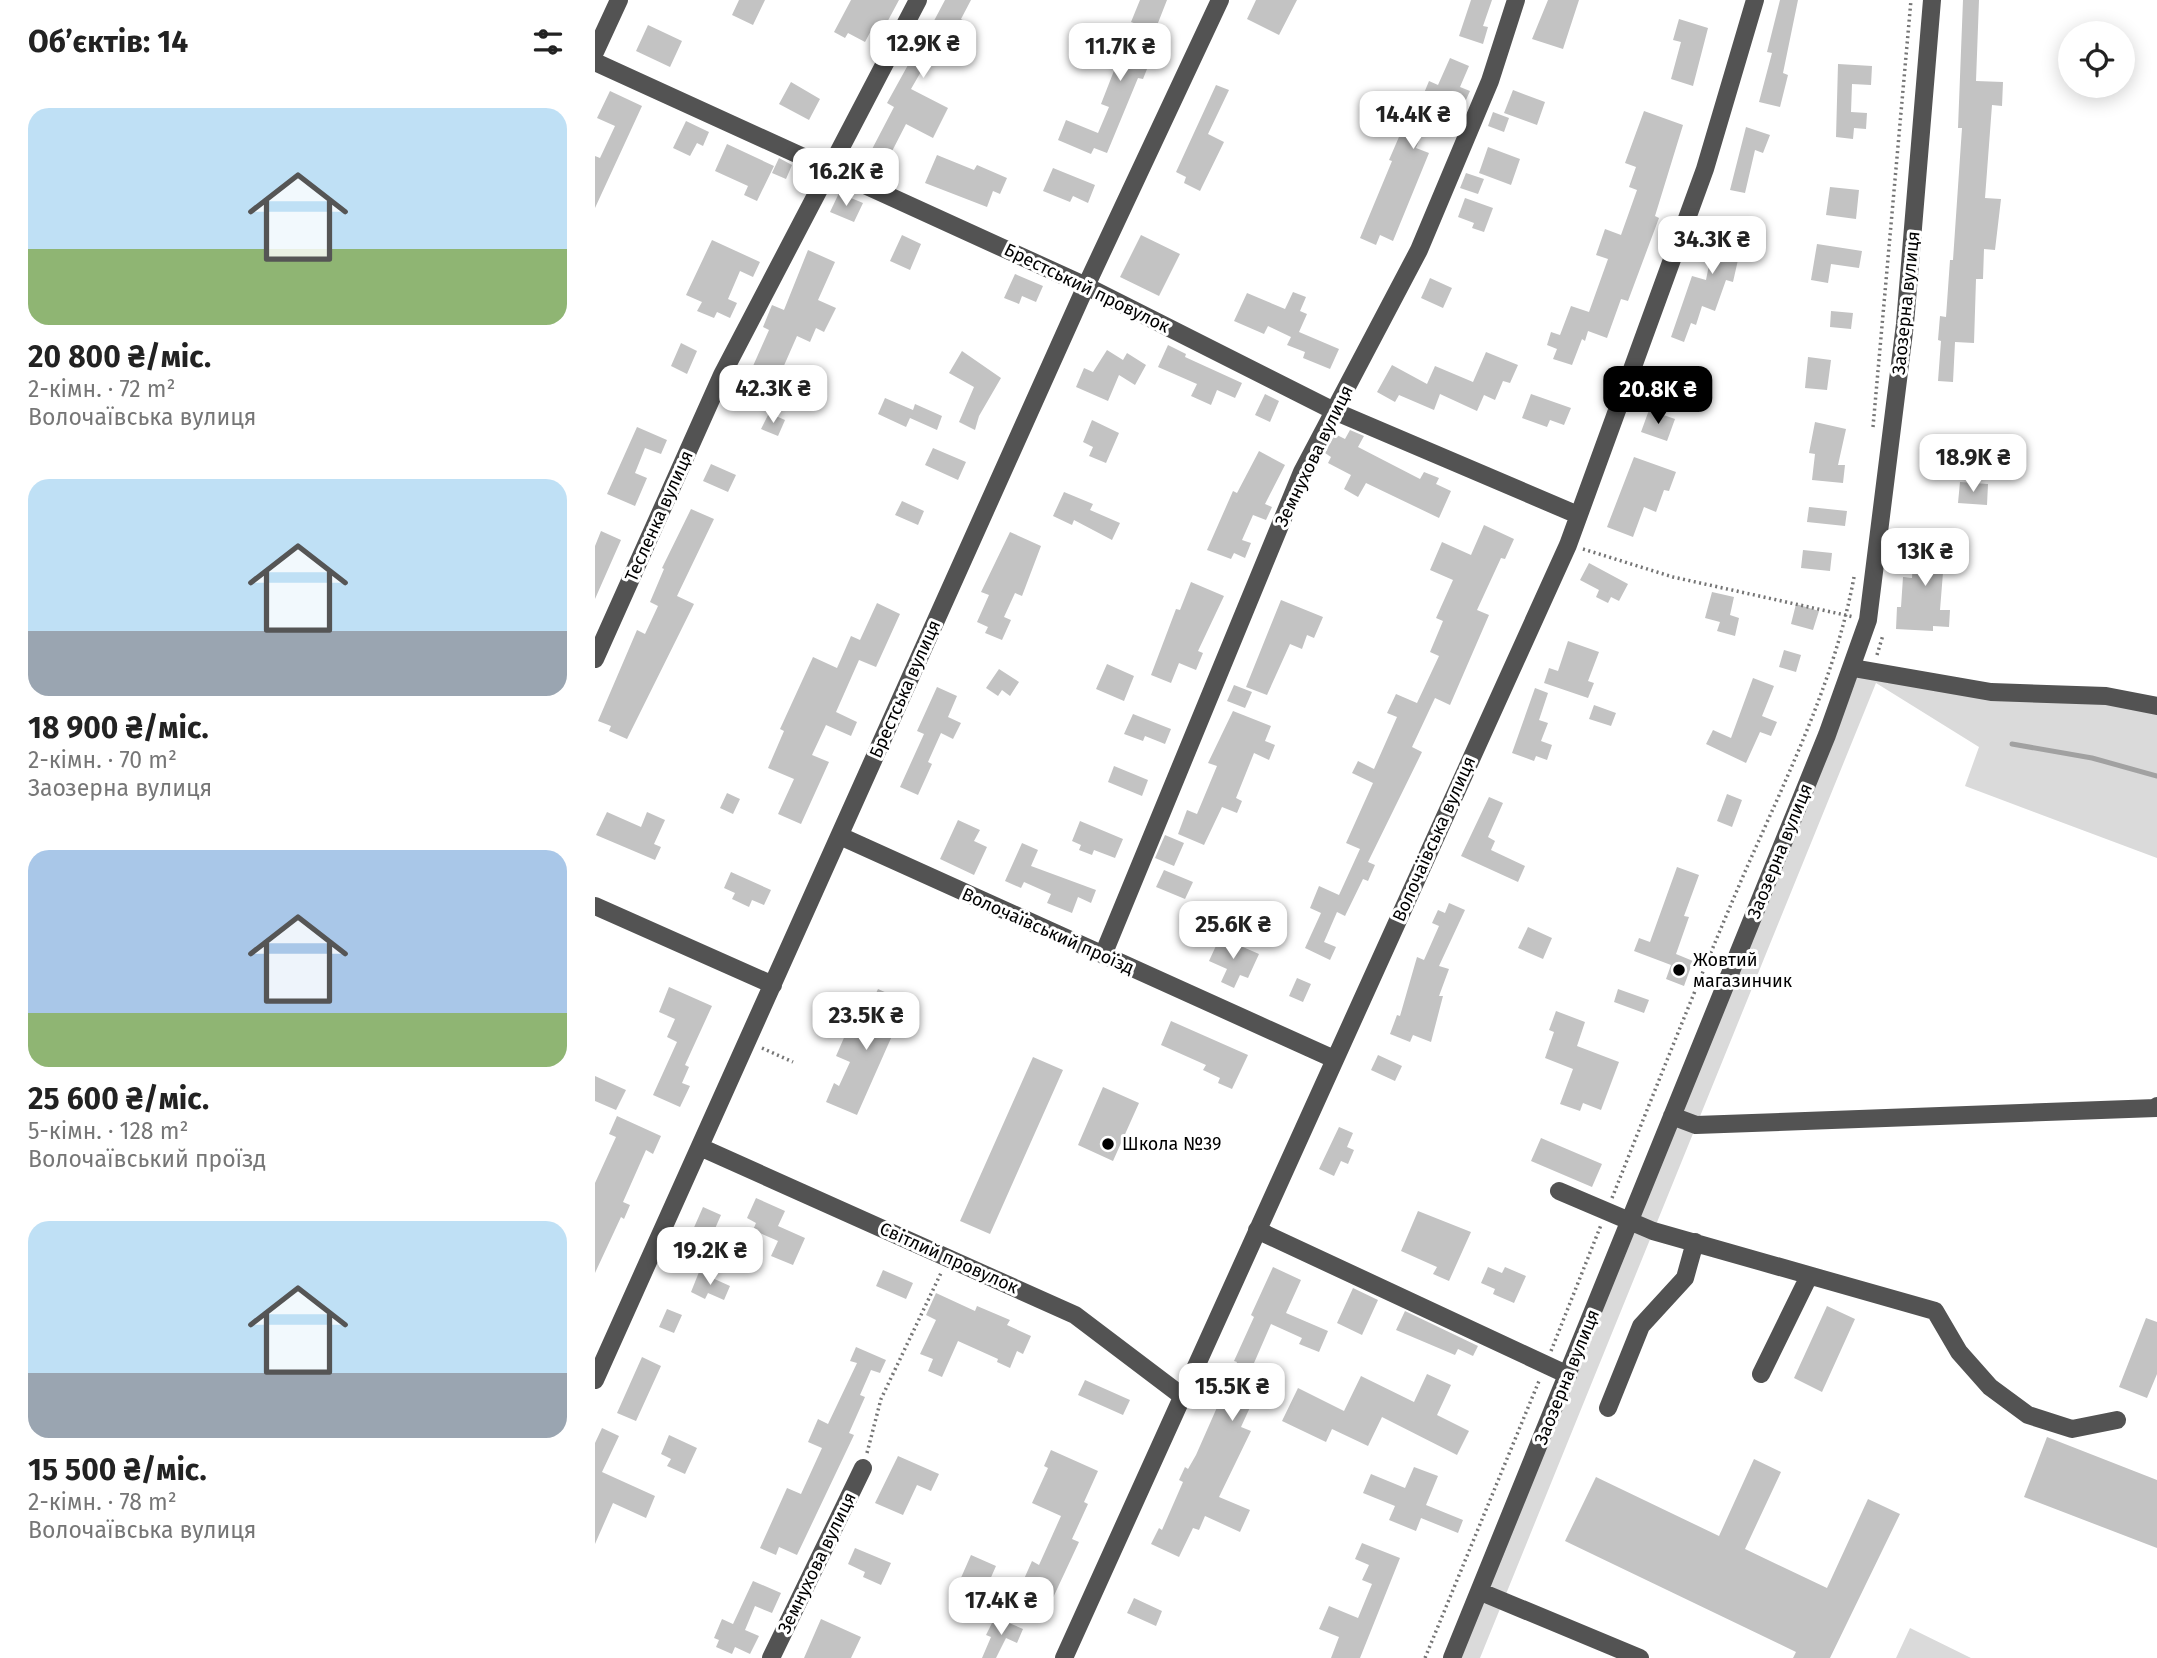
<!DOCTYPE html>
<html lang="uk">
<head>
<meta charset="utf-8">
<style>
	body { margin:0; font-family:"Fira Sans",sans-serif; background:#f2f2f2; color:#222; height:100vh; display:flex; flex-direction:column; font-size:26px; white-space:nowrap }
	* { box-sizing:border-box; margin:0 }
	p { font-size:23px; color:#767676 }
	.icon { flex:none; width:38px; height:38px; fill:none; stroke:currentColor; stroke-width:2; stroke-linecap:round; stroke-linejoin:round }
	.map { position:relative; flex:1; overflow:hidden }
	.panel { display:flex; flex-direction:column; background:#fff; width:595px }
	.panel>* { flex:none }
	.fabs { position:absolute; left:1463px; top:21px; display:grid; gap:14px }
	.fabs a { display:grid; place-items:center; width:77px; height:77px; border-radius:50%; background:#fff; box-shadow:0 4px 18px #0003; font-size:35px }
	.price { position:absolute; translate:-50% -60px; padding:0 16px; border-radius:14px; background:#fff; color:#222; font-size:23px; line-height:46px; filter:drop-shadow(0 2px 4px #0008) }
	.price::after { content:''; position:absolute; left:50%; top:42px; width:21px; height:16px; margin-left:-10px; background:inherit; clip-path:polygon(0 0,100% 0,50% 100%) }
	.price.on { background:#000; color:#fff }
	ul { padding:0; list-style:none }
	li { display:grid; align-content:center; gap:14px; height:371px; padding:0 28px }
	li span { display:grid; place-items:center; height:217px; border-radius:21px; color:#555 }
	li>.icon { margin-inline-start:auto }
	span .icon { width:126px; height:126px; fill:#fffc; stroke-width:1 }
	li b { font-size:30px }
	h2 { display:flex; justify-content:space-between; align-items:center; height:84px; padding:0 28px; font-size:30px }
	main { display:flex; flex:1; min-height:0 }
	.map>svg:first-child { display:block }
</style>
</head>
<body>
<main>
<section class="panel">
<h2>Об’єктів: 14<svg class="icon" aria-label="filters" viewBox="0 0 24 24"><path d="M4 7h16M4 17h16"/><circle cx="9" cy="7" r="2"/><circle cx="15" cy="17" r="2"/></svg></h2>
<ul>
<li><span style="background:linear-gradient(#bfe0f5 65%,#8fb573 0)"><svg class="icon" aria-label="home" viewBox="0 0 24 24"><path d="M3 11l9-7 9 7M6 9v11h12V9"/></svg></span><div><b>20 800 ₴/міс.</b><p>2-кімн. · 72 m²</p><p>Волочаївська вулиця</p></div></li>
<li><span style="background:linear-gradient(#bfe0f5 70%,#9aa5b1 0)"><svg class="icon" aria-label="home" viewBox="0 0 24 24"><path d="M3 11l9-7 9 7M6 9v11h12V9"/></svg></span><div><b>18 900 ₴/міс.</b><p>2-кімн. · 70 m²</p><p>Заозерна вулиця</p></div></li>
<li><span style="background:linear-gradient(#a9c7e8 75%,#8fb573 0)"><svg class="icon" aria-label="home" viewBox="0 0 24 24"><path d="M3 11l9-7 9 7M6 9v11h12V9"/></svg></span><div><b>25 600 ₴/міс.</b><p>5-кімн. · 128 m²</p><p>Волочаївський проїзд</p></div></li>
<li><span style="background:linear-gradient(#bfe0f5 70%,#9aa5b1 0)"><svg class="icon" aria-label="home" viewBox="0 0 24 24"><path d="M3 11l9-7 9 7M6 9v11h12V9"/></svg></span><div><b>15 500 ₴/міс.</b><p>2-кімн. · 78 m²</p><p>Волочаївська вулиця</p></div></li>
</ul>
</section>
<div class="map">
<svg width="1562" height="1658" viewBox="0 0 1562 1658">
	<rect width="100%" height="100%" fill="#fff"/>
	<path fill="#dadada" d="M1258,668L1562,706V858L1370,786L1384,747L1281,683L885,1658H857Z
		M1315,1628L1376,1658H1301Z"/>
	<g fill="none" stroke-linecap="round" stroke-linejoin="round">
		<path stroke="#a1a1a1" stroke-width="5" d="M1417,744L1497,758L1562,776"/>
	</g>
	<path fill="#c3c3c3" d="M144,0H170L158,25L137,15Z
		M256,0H304L289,28L280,23L270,42L253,33L250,38L239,32Z
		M350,0H376L366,19L373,23L368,33L375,36L366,54L343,42L316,89L353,108L338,138L311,124L292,161L275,153L299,107L292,103L324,45L317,41L323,30L332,34Z
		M545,0H572L552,51L558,54L548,79L543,78L512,153L499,148L496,154L463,140L471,120L503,133L514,107L506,104L522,63L527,66L544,25L536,22Z
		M661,0H702L684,35L652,19Z
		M876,0H897L888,26L893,27L888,44L864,36Z
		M953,0H984L968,49L937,39Z
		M1185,0H1203L1188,73L1193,75L1185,107L1164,102L1177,53L1172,52Z
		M1368,0H1384L1381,81L1408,82L1407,106L1397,105L1390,198L1406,199L1400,250L1389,249L1388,279H1381L1379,343L1360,342L1358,382L1343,381L1346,341L1343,340L1345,316L1351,317L1355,260H1358L1367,128H1363Z
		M1084,19L1113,28L1098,86L1076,79L1086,42L1078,40Z
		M53,25L87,41L75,67L41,51Z
		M855,58L874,66L865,87L875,91L866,111L854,106L845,128L831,123L821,148L834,153L798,241L785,235L781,245L765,238L797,161L794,160L810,123L805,121L816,94L827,98L834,81L843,85Z
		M1243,64L1277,66L1276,85L1257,84L1256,112L1272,113L1271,129L1259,128L1258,139L1241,137Z
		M196,82L225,99L214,120L184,104Z
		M621,85L634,90L613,134L629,142L605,191L589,183L591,177L581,172Z
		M918,90L950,102L942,125L909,113Z
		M15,91L47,106L0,208V156L5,158L20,126L2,118Z
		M1049,111L1088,125L1060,216L1064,218L1033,301L1026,299L1012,338L993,331L990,341L987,339L977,365L958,359L962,349L952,345L956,332L965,335L976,306L994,312L1013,259L1001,255L1010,229L1026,235L1042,190L1034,187L1041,167L1030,163Z
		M898,112L914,118L909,132L893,126Z
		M91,121L114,132L108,146L102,143L95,156L78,148Z
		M1151,127L1175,135L1168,153L1160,150L1150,193L1135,190Z
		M132,144L179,166L162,201L149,195L153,186L120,171Z
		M893,147L925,159L916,185L884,173Z
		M342,155L379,170L382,165L412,178L405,194L398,191L392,207L330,183Z
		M184,158L197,165L191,179L177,173Z
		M458,168L500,185L493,203L478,196L475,202L448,191Z
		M871,173L889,179L883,194L865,188Z
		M1235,187L1264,190L1261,219L1231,215Z
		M244,193L268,203L259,222L235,212Z
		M870,198L898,208L889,232L877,228L879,223L863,217Z
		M1123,220L1154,227L1148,252L1145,251L1138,282L1131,280L1120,311L1107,306L1101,325L1096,323L1089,342L1076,337L1097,276L1111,280Z
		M307,235L326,244L315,270L295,261Z
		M546,235L585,254L564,296L525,277Z
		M117,240L165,262L158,277L145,271L133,299L142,303L135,318L122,312L119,318L102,311L107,302L91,295Z
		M1222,244L1267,251L1264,268L1236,264L1233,283L1216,280Z
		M213,250L240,262L223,300L241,308L229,332L221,328L215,342L202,336L180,386L154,375L174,330L168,327L177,305L189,310Z
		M420,274L448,286L441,302L427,296L424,304L409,298Z
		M835,278L857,288L848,308L826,298Z
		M698,292L711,297L705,311L712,314L704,332L744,349L735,369L708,358L710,352L692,345L696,337L673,326L669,334L639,321L652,293L690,309Z
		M1236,311L1258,313L1256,329L1235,327Z
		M86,343L102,351L92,374L76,366Z
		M573,345L591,354L590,357L647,383L640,398L622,390L616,405L596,396L602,384L563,367Z
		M512,350L528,360L532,353L551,365L540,385L524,375L513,401L481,387L489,368L498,372Z
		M367,351L406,378L384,416L380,430L364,422L379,387L354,373Z
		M891,352L923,365L915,383L908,381L900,400L889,395L882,411L845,394L839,410L804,395L800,402L782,392L797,365L832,384L840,366L878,382Z
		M1213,357L1236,360L1232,390L1210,388Z
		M169,388L185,396L180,408L164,401Z
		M670,394L684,401L675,422L660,415Z
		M936,394L976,408L969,425L955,420L952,427L927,418Z
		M290,398L318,410L320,404L347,416L342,430L315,418L311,427L283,414Z
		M1054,410L1080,419L1072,441L1046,432Z
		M174,413L190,420L183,436L166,429Z
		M497,420L524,433L511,463L494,456L498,447L488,442Z
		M1220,422L1251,429L1243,465H1250L1248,483L1217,480L1220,454L1214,453Z
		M42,427L72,440L66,454L50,448L40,473L52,478L40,506L12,494Z
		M755,430L769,436L763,447L825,479L829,472L844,478L841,484L856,491L844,518L771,483L763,497L749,489L756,475L733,463L736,457L730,453L740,434L750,439Z
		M338,448L371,462L363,480L330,465Z
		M664,451L690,465L670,504L677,507L671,520L658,515L647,540L656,543L650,558L639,553L636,559L612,550L638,491L642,493Z
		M1039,457L1081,472L1074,491L1069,490L1061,512L1049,507L1038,537L1012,527Z
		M116,464L141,475L133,492L108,481Z
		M1365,482L1393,484L1392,505L1363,503Z
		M469,492L498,504L495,510L525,523L517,540L479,520L477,525L458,516Z
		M307,501L329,511L323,525L300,515Z
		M1214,507L1252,511L1250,526L1212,522Z
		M96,509L119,519L82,596L99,604L32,739L14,731L16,726L3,721L42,630L50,634L63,606L55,602L69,569L67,568Z
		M889,525L919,539L910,559L906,558L882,610L894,615L855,705L840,698L817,747L827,752L773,862L780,865L773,881L768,879L750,916L742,912L729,942L741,947L735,960L710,948L726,913L715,908L724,886L744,895L765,849L751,843L778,783L757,773L763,761L779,769L802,717L792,713L801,694L822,703L844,656L835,652L848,621L841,618L858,580L835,570L847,542L876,555Z
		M6,531L26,540L0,599V546Z
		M415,532L446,546L427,596L420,593L409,617L416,620L407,640L390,633L393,627L382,622L394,595L386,592Z
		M1319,540L1359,542L1358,561L1349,560L1345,610H1355L1354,627L1338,626V631L1301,629L1302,607H1306L1308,577L1317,578Z
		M1208,550L1237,553L1235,571L1206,568Z
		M994,563L1033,584L1024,601L1016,597L1013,603L1001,597L1004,590L985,580Z
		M596,582L629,596L603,651L608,653L601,670L584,663L576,683L556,675L581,609L585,610Z
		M1117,592L1139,597L1135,615L1144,618L1140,636L1122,631L1125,622L1110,618Z
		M686,600L728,617L719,638L712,635L707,649L695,644L672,695L651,687Z
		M282,603L305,614L281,667L264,660L241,712L262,722L256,736L231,725L217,755L234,762L206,824L183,814L199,779L173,768L189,731L185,729L218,657L242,668L256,636L265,640Z
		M1201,604L1224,611L1218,630L1196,624Z
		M973,641L1004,652L993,681L999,683L993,698L949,683L954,668L963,671Z
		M1189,650L1206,655L1201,672L1184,667Z
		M512,664L539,676L529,701L501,689Z
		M404,669L424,682L415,696L407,690L403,696L391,688Z
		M1158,678L1179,686L1167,716L1182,722L1176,736L1165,732L1151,763L1111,744L1118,730L1136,738Z
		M639,685L657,692L650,708L632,701Z
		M342,687L362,696L353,717L366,723L358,739L346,733L333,762L337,764L323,795L305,787L329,734L322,731Z
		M940,688L953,693L944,720L953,723L946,741L957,745L952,760L941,756L939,761L917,753Z
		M999,705L1021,713L1016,726L994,719Z
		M638,711L676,726L670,741L680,745L674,760L659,753L641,798L647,801L642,813L627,807L609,845L583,834L592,810L602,814L622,766L613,763Z
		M538,714L576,729L570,744L550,736L548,741L529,734Z
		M519,766L553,780L547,796L513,782Z
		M132,793L145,799L138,814L125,808Z
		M1132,794L1147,800L1137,827L1122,821Z
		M894,797L908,803L893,837L900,841L896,850L930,866L923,882L866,856Z
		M12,812L46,827L52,812L70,820L59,844L66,847L60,860L1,835Z
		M363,820L385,830L379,841L392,847L379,875L345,859Z
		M485,821L528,839L520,858L499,850L497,855L484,850L486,845L477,841Z
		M570,835L589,843L579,866L560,858Z
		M427,843L443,850L436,866L501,890L496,903L483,897L477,913L452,903L456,894L429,882L426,888L410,881Z
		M1082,867L1104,875L1089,916L1094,917L1081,954L1098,961L1089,986L1071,979L1076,965L1039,951L1044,938L1055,942Z
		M569,870L598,882L590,899L561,887Z
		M136,872L176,890L169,905L157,900L154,907L137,899L140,893L129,888Z
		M854,903L870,910L844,966L854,969L844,996H848L836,1042L818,1035L815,1042L795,1034L802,1015L805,1016L822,957L829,960L844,926L837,923L843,910L850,913Z
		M933,927L957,938L948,959L923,948Z
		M625,937L664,954L653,978L645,975L639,988L626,982L632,969L614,961Z
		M702,978L716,984L708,1002L694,996Z
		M74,987L117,1006L90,1065L94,1067L87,1083L95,1086L85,1107L58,1095L82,1042L72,1037L80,1019L64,1012Z
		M283,989L312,1002L262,1115L231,1102L239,1083L244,1086L255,1062L241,1056L255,1024L269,1030L280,1006L276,1004Z
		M1023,989L1054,1000L1049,1013L1019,1002Z
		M961,1011L990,1022L982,1046L1024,1062L1006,1110L988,1103L985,1111L965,1104L978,1069L950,1058L959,1032L954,1030Z
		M576,1021L653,1055L637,1089L623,1083L625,1078L608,1070L611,1065L566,1045Z
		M783,1055L807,1066L800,1081L776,1070Z
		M438,1057L468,1070L395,1234L365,1221Z
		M0,1076L31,1090L21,1110L0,1101Z
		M508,1087L544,1103L518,1161L483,1145Z
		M22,1116L66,1136L58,1154L51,1150L28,1202L35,1205L29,1219L26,1217L0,1273V1183L21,1137L14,1134Z
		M744,1127L758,1133L752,1147L759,1150L753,1164L746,1161L739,1176L724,1169Z
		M946,1138L1007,1164L997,1187L936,1161Z
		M161,1198L190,1211L183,1226L210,1238L198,1265L176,1256L183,1241L158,1230L161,1223L152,1218Z
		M108,1207L126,1215L115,1240L97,1232Z
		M823,1211L876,1232L854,1281L838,1274L842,1267L806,1251Z
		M678,1267L706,1280L691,1313L733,1331L724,1352L704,1344L707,1338L676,1324L649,1386L662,1392L646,1427L656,1431L624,1497L655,1510L645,1532L610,1516L604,1530L598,1528L584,1557L556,1544L564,1528L567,1530L588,1482L584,1480L590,1467L593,1469L601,1455L642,1362L639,1361L659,1317L656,1315Z
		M893,1267L907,1273L910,1267L931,1276L919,1303L898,1294L900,1289L886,1283Z
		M288,1270L318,1283L311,1299L281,1286Z
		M104,1272L135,1286L129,1300L113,1293L110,1299L96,1292Z
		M758,1288L783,1300L767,1335L742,1323Z
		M341,1293L380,1311L382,1306L415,1320L412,1325L436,1336L428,1354L422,1351L415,1368L402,1362L403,1359L363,1341L347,1377L333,1371L338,1359L325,1354L341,1320L331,1315Z
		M1232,1306L1260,1319L1227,1392L1199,1378Z
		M72,1309L87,1315L79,1333L64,1327Z
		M810,1311L883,1346L878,1356L863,1349L860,1355L801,1330Z
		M1551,1318L1562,1322V1374L1552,1398L1524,1387Z
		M261,1347L291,1360L285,1373L276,1370L265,1395L270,1397L254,1433L259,1435L202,1555L184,1547L181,1555L165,1548L192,1488L206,1494L227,1448L213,1442L223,1419L233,1424L262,1363L255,1361Z
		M47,1357L66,1366L41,1421L22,1413Z
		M832,1374L856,1385L842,1415L874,1431L862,1455L787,1417L773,1446L737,1429L731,1442L687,1421L703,1388L749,1411L766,1376L819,1402Z
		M490,1380L535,1400L528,1415L483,1395Z
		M7,1428L24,1436L7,1472L60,1496L51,1518L18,1503L0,1544V1443Z
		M74,1435L102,1448L90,1474L72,1466L76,1459L66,1454Z
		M1452,1437L1562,1480V1548L1429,1497Z
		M456,1450L503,1471L489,1502L493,1504L477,1539L484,1542L456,1602L425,1588L437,1561L444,1565L466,1516L437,1503L453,1468L449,1466Z
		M303,1456L344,1474L336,1491L322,1485L308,1515L280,1503Z
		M1159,1459L1186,1472L1150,1549L1232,1588L1273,1499L1305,1514L1235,1658H1198L1201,1652L970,1541L1001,1477L1124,1536Z
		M819,1467L843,1476L831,1505L868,1520L863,1533L826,1518L821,1531L794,1520L800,1506L768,1493L776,1474L810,1488Z
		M767,1543L805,1558L765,1658H736L744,1637L724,1629L734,1606L763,1618L777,1584L767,1580L774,1565L760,1559Z
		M260,1548L296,1563L286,1585L268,1577L270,1572L253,1564Z
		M376,1555L401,1566L390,1591L365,1580Z
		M158,1581L186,1593L177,1613L160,1606L150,1630L164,1636L155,1654L140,1647L137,1654L121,1647L124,1640L119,1638L127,1619L138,1624Z
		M539,1598L567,1611L561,1626L532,1613Z
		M400,1617L428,1629L422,1643L411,1638L401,1658H387L396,1637L391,1635Z
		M226,1619L266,1637L256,1658H209Z"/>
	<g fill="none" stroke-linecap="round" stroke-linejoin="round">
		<path stroke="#757575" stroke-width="3.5" stroke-dasharray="2 3.5" stroke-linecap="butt" d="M1278,427L1316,0
			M988,549L1078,577L1259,617
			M1282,655L1288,635
			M167,1048L198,1062
			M1017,1198C1060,1090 1103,981 1149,874C1191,778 1240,681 1259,577
			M956,1351L1006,1225
			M272,1453L286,1399L346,1273
			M830,1658L944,1381"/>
		<path stroke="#535353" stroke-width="18" d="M0,52L24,0
			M0,62L491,286L739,411L983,515
			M0,659L127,375L323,0
			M1258,668L1396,692L1511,696L1562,706
			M245,836L739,1059
			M0,906L178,985
			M508,955L707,472L824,250L895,81L921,0
			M1077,1116L1101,1125L1561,1108L1562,1106
			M105,1147L480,1315L587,1396
			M964,1191L1058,1231L1340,1311L1364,1352L1395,1387L1433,1415L1477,1429L1522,1420
			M662,1230L973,1375
			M1166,1374L1214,1276
			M0,1380L491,286L625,0
			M1013,1408L1046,1326L1090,1278L1100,1242
			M886,1592L1045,1658
			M176,1658L268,1468
			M469,1658L973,545L1110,169L1160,0
			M857,1658L1232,735L1273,620L1310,324L1337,0"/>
	</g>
	<g fill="#000" stroke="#fff" stroke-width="2.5">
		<circle cx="1084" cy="970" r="7"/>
		<circle cx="513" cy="1144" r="7"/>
	</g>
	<g text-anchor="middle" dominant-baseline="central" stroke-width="6" stroke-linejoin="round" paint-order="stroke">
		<g font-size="18" fill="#000" stroke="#fff">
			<text transform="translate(492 288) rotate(26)">Брестський провулок</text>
			<text transform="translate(1311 303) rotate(-84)">Заозерна вулиця</text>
			<text transform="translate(719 456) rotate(-64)">Земнухова вулиця</text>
			<text transform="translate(64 516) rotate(-66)">Тесленка вулиця</text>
			<text transform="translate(310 689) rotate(-66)">Брестська вулиця</text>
			<text transform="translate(839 839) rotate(-66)">Волочаївська вулиця</text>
			<text transform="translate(1185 851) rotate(-68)">Заозерна вулиця</text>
			<text transform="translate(453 931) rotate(24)">Волочаївський проїзд</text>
			<text transform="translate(354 1258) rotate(24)">Світлий провулок</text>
			<text transform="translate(972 1377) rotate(-68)">Заозерна вулиця</text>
			<text transform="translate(222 1563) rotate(-64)">Земнухова вулиця</text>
		</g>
		<g font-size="18" fill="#000" stroke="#fff" text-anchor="start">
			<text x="1098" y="960">Жовтий<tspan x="1098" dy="21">магазинчик</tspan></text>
			<text x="527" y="1144">Школа №39</text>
		</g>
	</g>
</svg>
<div class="fabs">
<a><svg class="icon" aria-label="locate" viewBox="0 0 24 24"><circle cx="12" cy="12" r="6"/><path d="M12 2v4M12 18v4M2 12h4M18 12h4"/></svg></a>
</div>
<b class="price" style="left:328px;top:80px">12.9K ₴</b>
<b class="price" style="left:525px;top:83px">11.7K ₴</b>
<b class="price" style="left:818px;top:151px">14.4K ₴</b>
<b class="price" style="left:251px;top:208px">16.2K ₴</b>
<b class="price" style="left:1117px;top:276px">34.3K ₴</b>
<b class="price" style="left:178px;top:425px">42.3K ₴</b>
<b class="price on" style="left:1063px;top:426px">20.8K ₴</b>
<b class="price" style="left:1378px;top:494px">18.9K ₴</b>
<b class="price" style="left:1330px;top:588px">13K ₴</b>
<b class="price" style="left:638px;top:961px">25.6K ₴</b>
<b class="price" style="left:271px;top:1052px">23.5K ₴</b>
<b class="price" style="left:115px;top:1287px">19.2K ₴</b>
<b class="price" style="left:637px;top:1423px">15.5K ₴</b>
<b class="price" style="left:406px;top:1637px">17.4K ₴</b>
</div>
</main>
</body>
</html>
